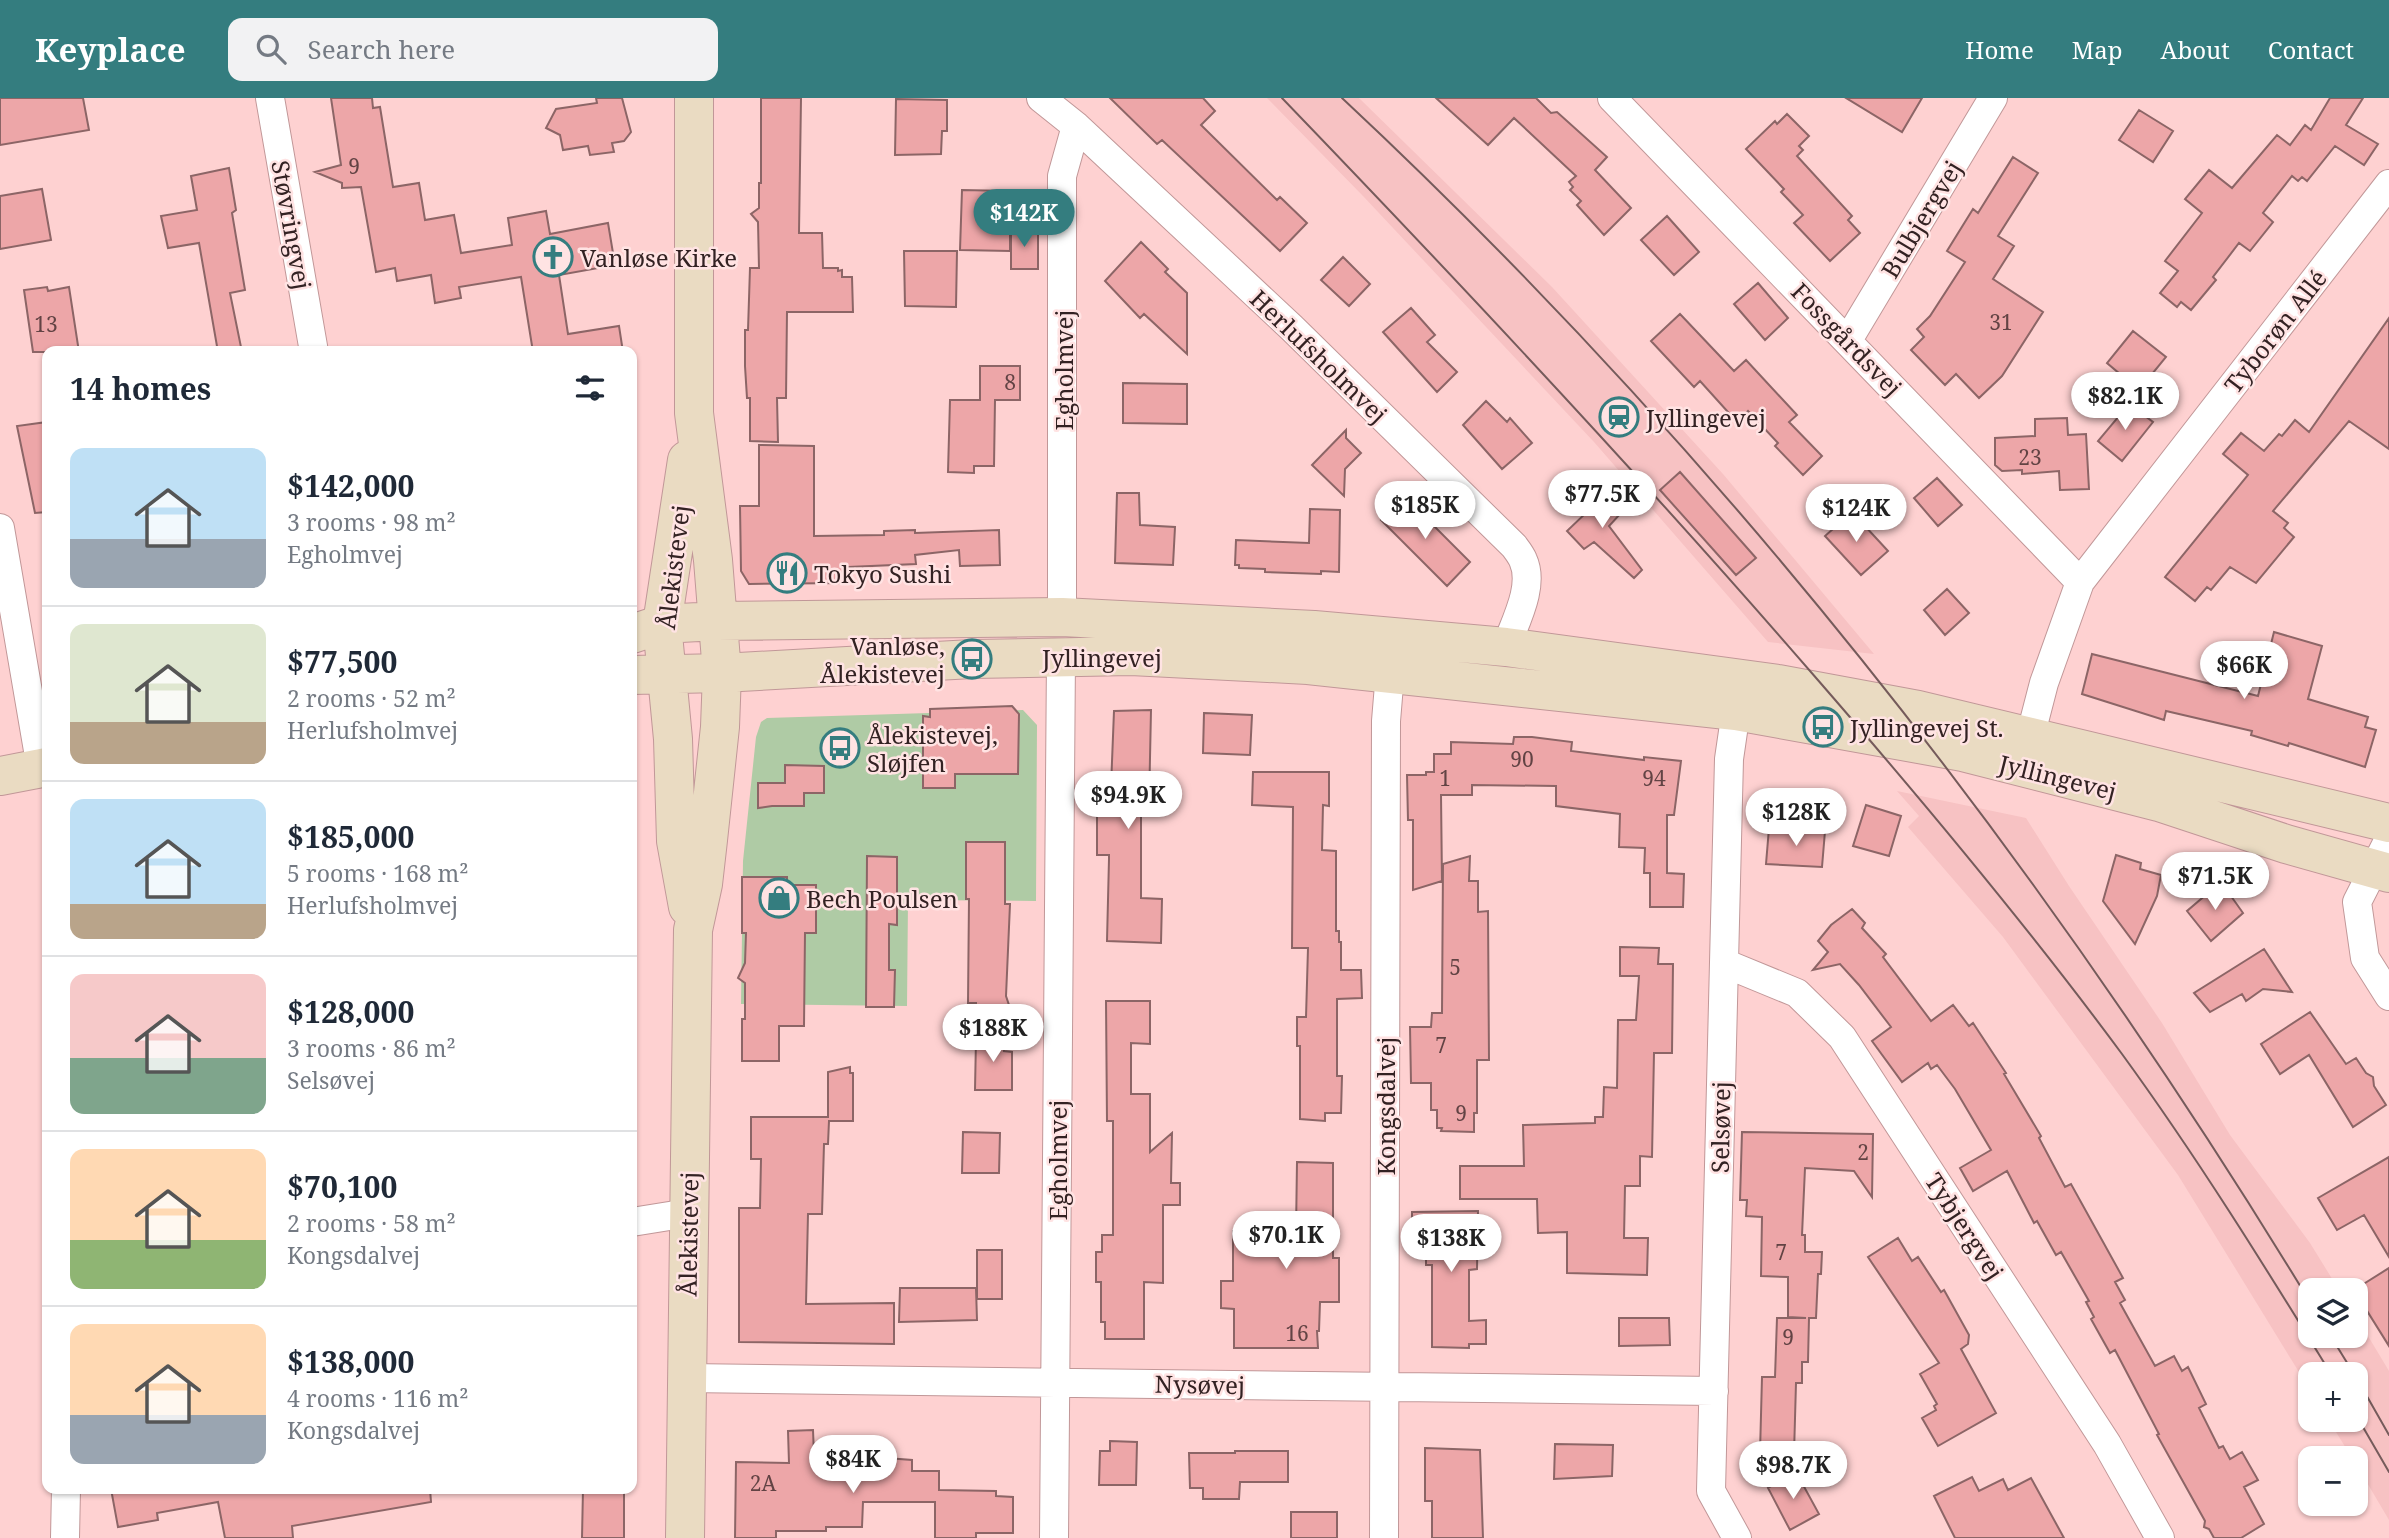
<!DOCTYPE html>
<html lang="en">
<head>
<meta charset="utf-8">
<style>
	body { margin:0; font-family:"Noto Serif",serif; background:#f2f2f3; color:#1f2937; height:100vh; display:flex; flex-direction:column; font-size:26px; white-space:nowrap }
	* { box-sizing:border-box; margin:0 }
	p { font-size:23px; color:#747a83 }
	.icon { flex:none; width:38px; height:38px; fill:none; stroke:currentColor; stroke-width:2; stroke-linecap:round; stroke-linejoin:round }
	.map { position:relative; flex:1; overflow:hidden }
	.details { position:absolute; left:42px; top:248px; width:595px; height:1148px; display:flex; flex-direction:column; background:#fff; border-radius:14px; box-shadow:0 2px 5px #0004 }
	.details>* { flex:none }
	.fabs { position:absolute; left:2298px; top:1180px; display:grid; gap:14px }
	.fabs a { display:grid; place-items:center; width:70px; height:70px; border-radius:14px; background:#fff; box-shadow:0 2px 5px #0004; font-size:35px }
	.price { position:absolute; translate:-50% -60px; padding:0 16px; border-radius:24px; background:#fff; color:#222; font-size:23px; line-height:46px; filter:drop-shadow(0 2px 4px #0008) }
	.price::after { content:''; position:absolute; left:50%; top:42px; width:21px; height:16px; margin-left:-10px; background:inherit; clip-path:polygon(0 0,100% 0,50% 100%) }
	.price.on { background:#347d7f; color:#fff }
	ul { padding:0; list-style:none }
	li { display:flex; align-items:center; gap:21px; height:175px; padding:0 28px }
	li+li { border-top:2px solid #e0e1e3 }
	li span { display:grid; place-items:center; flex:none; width:196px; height:140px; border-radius:14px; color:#555 }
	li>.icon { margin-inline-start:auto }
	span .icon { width:84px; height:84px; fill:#fffc; stroke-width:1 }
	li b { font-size:30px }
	h2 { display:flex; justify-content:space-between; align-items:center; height:84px; padding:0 28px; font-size:30px }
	header { display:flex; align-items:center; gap:42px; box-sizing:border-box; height:98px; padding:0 35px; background:#347d7f; color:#fff }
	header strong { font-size:33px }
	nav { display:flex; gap:38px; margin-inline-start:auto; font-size:24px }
	.search { width:490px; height:63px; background:#f2f2f3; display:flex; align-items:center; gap:18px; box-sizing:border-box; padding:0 24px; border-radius:14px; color:#747a83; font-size:26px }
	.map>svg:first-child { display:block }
</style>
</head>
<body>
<header>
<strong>Keyplace</strong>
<div class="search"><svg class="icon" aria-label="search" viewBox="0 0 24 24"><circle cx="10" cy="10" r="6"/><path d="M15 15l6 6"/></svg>Search here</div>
<nav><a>Home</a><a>Map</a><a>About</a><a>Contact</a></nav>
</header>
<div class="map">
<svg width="2389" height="1440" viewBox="0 0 2389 1440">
	<rect width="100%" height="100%" fill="#fed1d1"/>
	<path fill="#f7c2c3" d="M1267,0H1359L1552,189L1723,376L1874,556L1768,544L1594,344L1363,98Z
		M1897,693L2026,720L2069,788L2162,925L2230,1037L2310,1145L2339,1192H2310V1237H2356V1218L2389,1273V1422L2356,1366V1360H2352L2328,1321H2356V1276H2310V1292L2178,1077L2003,839L1908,729L1919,718Z"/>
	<path fill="#afcba5" d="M1023,612L1037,627L1036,803L908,802L907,908L741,906L743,763L756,639L761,624L767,620Z"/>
	<path fill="#eda6a8" stroke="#8c6566" stroke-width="2" d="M0,0H83L89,32L0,47Z
		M331,0H372L373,10L380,9L393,89L419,85L425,122L454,117L461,155L512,147L508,120L546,113L550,136L608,125L615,167L559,177L568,236L619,228L623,254H533L521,179L459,189L461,200L435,205L431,177L397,183L395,170L376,174L361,89L342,90V85L315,74L341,67Z
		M596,0H622L631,34L624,43L612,45L614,54L590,57L588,48L563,52L560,37L546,30L556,11L597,5Z
		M761,0H801L799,135H822L823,170H838V173L842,172V179H852L853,214H787L786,300H777L778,344L750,343V300H747L745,268V232H748L750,170H759L758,124L751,116L759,110V85H761Z
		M1110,0H1203L1215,13L1201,27L1277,102L1280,99L1307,125L1280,153L1162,42L1157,46Z
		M1436,0H1536L1551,15L1557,14L1607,59L1595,72L1631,110L1604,137L1577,107L1581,103L1570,92L1573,89L1569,84L1576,78L1514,20L1488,47Z
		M1846,0H1922L1902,34Z
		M2330,0H2363L2346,27L2378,46L2364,67L2335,48L2307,83L2302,79L2298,83L2292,78L2263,115L2273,124L2250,153L2239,145L2213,179L2216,182L2191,212L2181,204L2177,209L2160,195L2178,173L2165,163L2202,115L2185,101L2209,72L2232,90L2277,37L2290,47L2305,27L2311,32Z
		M896,1L947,2V33H942L941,56L895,57Z
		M2139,12L2173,33L2153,64L2119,42Z
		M1787,16L1809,38L1799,48L1803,52L1797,58L1852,118L1848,122L1860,135L1830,163L1794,125L1803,117L1781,94L1784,91L1746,51L1775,23L1777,26Z
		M2013,59L2038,75L1998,138L2014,148L1993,181L2043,214L2002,278L1979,300L1956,276L1945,287L1911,252L1924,239L1917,231L1930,218L1965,164L1947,153L1973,111L1978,115Z
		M229,70L236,112L232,115L245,192L230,195L242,254H218L199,145L168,150L161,118L197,112L191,78Z
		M42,91L51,142L0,151V98Z
		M962,92L1010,93V153L960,152Z
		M1667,118L1699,154L1674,177L1641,142Z
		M1011,131H1038V171H1011Z
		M1141,144L1168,171L1165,174L1187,195V256L1144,216L1140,220L1105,183Z
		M904,153H957L956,209L905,208Z
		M1343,159L1370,186L1349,208L1321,182Z
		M1758,185L1788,220L1765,242L1734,206Z
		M47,189L48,193L69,189L79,254H33L24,192Z
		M1411,210L1435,237L1427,244L1457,274L1437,294L1383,234Z
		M1680,216L1734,273L1746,262L1797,317L1789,324L1822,358L1803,377L1775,348L1778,345L1748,313L1737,324L1700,283L1694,289L1651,243Z
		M2389,220V351L2349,323L2273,413L2288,425L2284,430L2294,439L2256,485L2230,469L2211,492L2207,489L2195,503L2165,479L2248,377L2223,356L2241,335L2264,353L2279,336L2282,338L2295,322L2309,334Z
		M2133,233L2166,259L2139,292L2107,265Z
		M980,268H1020V302H995L994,368H974V375L948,374L950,302H980Z
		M1123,285L1187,286V326L1123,325Z
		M1486,303L1507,324L1510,320L1532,345L1502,371L1463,327Z
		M2129,306L2153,324L2122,363L2098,343Z
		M2067,320L2068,337L2086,336L2089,391L2060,392L2059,373L2022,376V372L2002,373L1995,367V340L2035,338V321Z
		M47,324V414L35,415L17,328Z
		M1346,332V340L1361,355L1345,371L1344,398L1312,367Z
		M759,347L814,348V438L884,437V433L915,432V435L999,432L1000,467L960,468L959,452L915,457L916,466L849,469V485L749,486L741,473L740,408H759Z
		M1680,374L1756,460L1736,477L1660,392Z
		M1937,380L1962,407L1938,428L1914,400Z
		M1596,388L1621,415L1609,428L1642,472L1634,480L1594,444L1584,451L1567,433L1588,413L1580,403Z
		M1117,395H1139L1140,427L1175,429L1173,467L1115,465Z
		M1404,398L1470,464L1447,488L1381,422Z
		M1310,411L1340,412L1339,474L1321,473V476L1265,474V471L1239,470V467H1235L1236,442L1309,445Z
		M1852,414L1888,453L1861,477L1825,438Z
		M1947,491L1969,515L1945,537L1924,512Z
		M2274,534L2322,548L2308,601L2368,619L2365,629L2376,632L2365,669L2289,645L2288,648L2251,637L2252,633L2166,613L2164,622L2082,596L2092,556L2258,598Z
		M1012,608L1019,616L1018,676H955V690H923V618L930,619V611Z
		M1151,612L1149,708H1141V800L1162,801L1161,845L1107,843L1109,761V757H1097V689H1111L1114,613Z
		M1204,615L1252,617L1250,657L1203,655Z
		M1514,639H1532L1572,644L1571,653L1644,662V659L1681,663L1674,717H1667V775L1684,776L1683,809H1650V775H1644L1645,750L1619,749L1620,716L1556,708V688L1472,687V697H1441L1442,783L1413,792V722H1408L1407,677H1426V674H1434V656H1451V644L1513,646Z
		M785,667L824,668V695H804V708H772L758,710V685H785Z
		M1253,674H1329V708L1323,707L1322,752L1336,753V833H1339V844H1341V872H1361L1362,900L1337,901V978H1342L1341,1015H1325V1023L1300,1021V948H1297V919H1306L1308,850H1292L1293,709L1252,707Z
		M1866,707L1901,718L1889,758L1853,748Z
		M1769,730L1825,733L1822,769L1766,766Z
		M966,744H1005V806H1010L1006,898L1010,910L1006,911L1005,927L976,928V905H968L969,801H966Z
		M2116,757L2141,765L2140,771L2161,777L2157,798L2135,846L2103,803Z
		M867,758L897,759V827L889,826V872H895L894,909H866Z
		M1470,758L1469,783H1478V814L1488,813L1489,962H1477V1015H1474V1034L1441,1033L1442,1030H1437V1012H1431V985H1411L1410,929H1431L1432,915H1442L1443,766Z
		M742,779H787V787H816V835H805L804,928H779V963H742V921H745V885L738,880L745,865L746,835H742Z
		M2221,784L2243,815L2211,843L2187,813Z
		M1852,811L1865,825L1862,830L1886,856L1883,859L1931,923L1953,907L1969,928L1973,925L2006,975L2004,976L2041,1038L2039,1040L2065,1089L2071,1086L2123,1180L2115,1184L2125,1202L2120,1205L2155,1268L2174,1258L2182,1273L2188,1269L2206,1306L2199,1310L2219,1350L2223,1348L2230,1361L2242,1354L2258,1382L2244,1389L2264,1426L2241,1440H2214L2209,1431L2204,1429L2205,1423L2157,1337L2159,1336L2115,1252L2110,1255L2091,1221L2094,1219L2086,1204L2089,1203L2061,1154L2056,1157L2037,1123L2034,1125L2007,1073L1973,1093L1960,1070L1991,1052L1955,991L1937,967L1931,971L1928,965L1902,984L1872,943L1891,929L1859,887L1840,866L1813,872L1828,854L1818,843L1831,827Z
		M1620,849L1659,850L1658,866H1673L1672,955H1654L1652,1059L1640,1058V1088H1625L1624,1140H1648L1647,1177L1567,1175V1134L1538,1135L1537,1101H1460V1068H1524L1523,1027L1595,1025V1019H1603L1604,989L1617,990L1618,922H1636L1639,878H1620Z
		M2264,851L2292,894L2263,891L2246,903L2242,896L2210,914L2194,895Z
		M1106,903H1150V946L1131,945V996H1150V1054L1172,1035L1171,1085H1180V1107H1163V1185L1144,1184V1241H1105V1224H1101V1184H1096V1154H1102V1137H1113V1023H1107Z
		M2310,914L2346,966L2356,960L2366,975L2373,979L2374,988L2386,1007L2353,1029L2309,957L2280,976L2261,946Z
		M1005,934L1004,953L1012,954V992H975L976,941Z
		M850,969V975H853V1023H829L828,1046H824L822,1116H808L806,1206L894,1205V1246L739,1244V1110H760L761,1061H751V1019H828V974Z
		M963,1034L1000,1035L999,1075H962Z
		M1742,1034L1873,1036L1872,1099L1854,1073L1805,1070L1802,1137H1805V1154H1822L1821,1176H1818L1816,1220H1809L1808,1264H1802V1285H1796L1794,1356L1760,1355L1762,1279H1775L1777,1220H1806L1788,1219V1179L1761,1178L1762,1119L1746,1118L1747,1102H1740Z
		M2389,1059V1159L2364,1117L2337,1132L2318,1100Z
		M1297,1064L1333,1065V1160H1339V1204H1320L1319,1233H1317L1318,1250H1234V1211L1221,1210V1183H1233V1133H1296Z
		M1478,1113L1477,1171L1469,1172V1223L1486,1222V1246H1469V1250L1432,1249V1167H1426V1145H1412V1114Z
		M1898,1140L1912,1163L1918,1159L1941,1194L1944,1192L1969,1237L1968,1246L1961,1251L1996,1315L1938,1348L1922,1320L1936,1312L1934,1308L1937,1306L1920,1276L1939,1265L1868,1159Z
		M977,1152H1002V1201H977Z
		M2389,1170V1248L2354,1192Z
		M900,1190H976L977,1222L899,1224Z
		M1619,1220H1669L1670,1247L1619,1248Z
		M813,1332L814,1357L847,1358L854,1348L860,1358L912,1362V1373H939V1392L996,1393V1398L1013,1399V1435H976V1440H935V1404H863L862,1429H826V1433H776V1440H735L736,1364L789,1365L788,1333Z
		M1110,1343L1137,1344L1136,1387H1099L1100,1353H1110Z
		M1555,1346L1613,1347L1612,1378L1554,1381Z
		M1425,1350L1480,1352L1483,1440H1432V1403H1425Z
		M1235,1353H1288V1384H1240L1239,1401H1203V1390H1190L1189,1355H1235Z
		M1796,1374L1819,1416L1790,1432L1768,1390Z
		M1972,1379L1979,1393L2003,1381L2008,1392L2031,1380L2064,1440H1955L1934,1398Z
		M111,1391H430L431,1404L292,1428L293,1440H225L218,1404L157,1415L158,1422L118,1429Z
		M583,1391H624V1440H582Z
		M1291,1414H1337V1440H1291Z"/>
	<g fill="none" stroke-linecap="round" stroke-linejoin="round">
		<g stroke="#c19798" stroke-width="30">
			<path id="street" d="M270,0L314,254
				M1041,0L1076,28L1292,230L1514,448C1517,452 1521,457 1523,462C1535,488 1515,524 1506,549
				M1612,0L2080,484
				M1848,242L1993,0
				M0,430L41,670
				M1062,519V78L1076,28
				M1736,613L1729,661L1711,1393L1737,1440
				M2030,639L2044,585L2080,484L2389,86
				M2389,741L2357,804L2365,860L2389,898
				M1724,865L1797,895L1842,939L2107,1346L2160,1440
				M632,1124L688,1115
				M686,1280L1714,1293
				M65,1440L66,1391
				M1054,1440L1061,558
				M1384,1440L1386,623L1390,575"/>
		</g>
		<g stroke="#c19798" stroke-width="40">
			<path id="secondary" d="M687,362L662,526L673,641L676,743L688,809
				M632,536L662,526L717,523L1062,519L1314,532L1506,549L1778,586L1918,612L2389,725
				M632,577L722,575L972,561L1131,558L1308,567L1736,613L1963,654L2159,704L2286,746L2389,775
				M0,678L47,669
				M685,1440L693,832L703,786L708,742L720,629L722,575L713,462L694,315V0"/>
		</g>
		<use href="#street" stroke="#fff" stroke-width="28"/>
		<use href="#secondary" stroke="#eadbc2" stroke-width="38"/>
		<path stroke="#755b5b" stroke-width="2" d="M1282,0C1465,190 1645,382 1817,581C1923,703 2026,826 2122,956C2197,1059 2264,1167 2331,1276
			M1342,0C1720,353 2042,763 2310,1204
			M2330,1237L2354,1276
			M2356,1279L2389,1337
			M2356,1317L2389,1374"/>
	</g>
	<defs>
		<g id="church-ring" transform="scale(2.0125)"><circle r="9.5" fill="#ffe3e3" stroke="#347d7f" stroke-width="1.5"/><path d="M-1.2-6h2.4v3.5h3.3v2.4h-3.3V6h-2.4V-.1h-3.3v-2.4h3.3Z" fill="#347d7f"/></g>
		<g id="station-ring" transform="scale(2.0125)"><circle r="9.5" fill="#ffe3e3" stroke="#347d7f" stroke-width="1.5"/><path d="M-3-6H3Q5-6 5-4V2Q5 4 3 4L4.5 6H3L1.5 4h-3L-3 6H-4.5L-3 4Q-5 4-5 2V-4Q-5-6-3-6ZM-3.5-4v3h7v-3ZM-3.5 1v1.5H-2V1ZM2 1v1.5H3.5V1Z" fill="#347d7f"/></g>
		<g id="restaurant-ring" transform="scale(2.0125)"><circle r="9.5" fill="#ffe3e3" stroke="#347d7f" stroke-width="1.5"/><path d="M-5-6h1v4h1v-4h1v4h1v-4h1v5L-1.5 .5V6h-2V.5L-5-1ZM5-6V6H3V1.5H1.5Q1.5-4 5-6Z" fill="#347d7f"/></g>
		<g id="bus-ring" transform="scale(2.0125)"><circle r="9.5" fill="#ffe3e3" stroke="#347d7f" stroke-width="1.5"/><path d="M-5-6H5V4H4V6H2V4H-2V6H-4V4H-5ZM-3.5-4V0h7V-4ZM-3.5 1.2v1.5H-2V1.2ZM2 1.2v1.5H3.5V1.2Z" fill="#347d7f"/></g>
		<g id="shop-ring" transform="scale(2.0125)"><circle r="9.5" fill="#ffe3e3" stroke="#347d7f" stroke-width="1.5"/><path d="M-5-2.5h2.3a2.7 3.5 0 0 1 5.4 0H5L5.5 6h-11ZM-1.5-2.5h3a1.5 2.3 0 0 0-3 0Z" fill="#347d7f"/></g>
	</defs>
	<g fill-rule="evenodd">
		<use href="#church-ring" x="553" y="159"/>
		<use href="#station-ring" x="1619" y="319"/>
		<use href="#restaurant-ring" x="787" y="475"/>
		<use href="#bus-ring" x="972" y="561"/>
		<use href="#bus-ring" x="1823" y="629"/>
		<use href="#bus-ring" x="840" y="650"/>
		<use href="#shop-ring" x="779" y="800"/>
	</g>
	<g text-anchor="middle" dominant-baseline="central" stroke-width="5" stroke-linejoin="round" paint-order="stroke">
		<g font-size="21" fill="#624344">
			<text x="354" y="68">9</text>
			<text x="2001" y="224">31</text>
			<text x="46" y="226">13</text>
			<text x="1010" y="284">8</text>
			<text x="2030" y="359">23</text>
			<text x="1522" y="661">90</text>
			<text x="1445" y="680">1</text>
			<text x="1654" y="680">94</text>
			<text x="1455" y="869">5</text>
			<text x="1441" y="947">7</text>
			<text x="1461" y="1015">9</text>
			<text x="1863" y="1054">2</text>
			<text x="1781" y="1154">7</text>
			<text x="1297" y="1235">16</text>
			<text x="1788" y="1239">9</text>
			<text x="763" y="1385">2A</text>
		</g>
		<g font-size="24" fill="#332223" stroke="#ffe3e3">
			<text transform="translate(1921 121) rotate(-59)">Bulbjergvej</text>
			<text transform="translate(292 127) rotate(80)">Støvringvej</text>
			<text transform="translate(2275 233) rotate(-52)">Tyborøn Allé</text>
			<text transform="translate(1847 241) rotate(46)">Fossgårdsvej</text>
			<text transform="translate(1319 258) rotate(44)">Herlufsholmvej</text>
			<text transform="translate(1063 272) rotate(-90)">Egholmvej</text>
			<text transform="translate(673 469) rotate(-83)">Ålekistevej</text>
			<text x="1102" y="559">Jyllingevej</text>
			<text transform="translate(2058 679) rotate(14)">Jyllingevej</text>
			<text transform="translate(1385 1008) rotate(-90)">Kongsdalvej</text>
			<text transform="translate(1720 1029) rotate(-89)">Selsøvej</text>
			<text transform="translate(1057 1062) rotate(-90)">Egholmvej</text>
			<text transform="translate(1965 1128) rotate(57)">Tybjergvej</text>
			<text transform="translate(688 1136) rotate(-89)">Ålekistevej</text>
			<text transform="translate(1200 1286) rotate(1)">Nysøvej</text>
		</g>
		<g font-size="24" fill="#332223" stroke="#ffe3e3" text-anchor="start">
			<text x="580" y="159">Vanløse Kirke</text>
			<text x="1646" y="319">Jyllingevej</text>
			<text x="814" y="475">Tokyo Sushi</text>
			<text x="945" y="547" text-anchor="end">Vanløse,<tspan x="945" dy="28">Ålekistevej</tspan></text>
			<text x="1850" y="629">Jyllingevej St.</text>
			<text x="867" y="636">Ålekistevej,<tspan x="867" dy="28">Sløjfen</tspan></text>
			<text x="806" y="800">Bech Poulsen</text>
		</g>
	</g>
</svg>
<div class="fabs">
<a><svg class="icon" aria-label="layers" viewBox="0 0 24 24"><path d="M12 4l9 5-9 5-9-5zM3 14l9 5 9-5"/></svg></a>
<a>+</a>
<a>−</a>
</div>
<b class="price on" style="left:1024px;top:151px">$142K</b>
<b class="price" style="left:2125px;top:334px">$82.1K</b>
<b class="price" style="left:1602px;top:432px">$77.5K</b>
<b class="price" style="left:1425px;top:443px">$185K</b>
<b class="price" style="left:1856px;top:446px">$124K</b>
<b class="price" style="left:2244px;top:603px">$66K</b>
<b class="price" style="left:1128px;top:733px">$94.9K</b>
<b class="price" style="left:1796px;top:750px">$128K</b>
<b class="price" style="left:2215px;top:814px">$71.5K</b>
<b class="price" style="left:993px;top:966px">$188K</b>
<b class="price" style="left:1286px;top:1173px">$70.1K</b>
<b class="price" style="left:1451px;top:1176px">$138K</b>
<b class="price" style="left:853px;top:1397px">$84K</b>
<b class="price" style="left:1793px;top:1403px">$98.7K</b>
<section class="details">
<h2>14 homes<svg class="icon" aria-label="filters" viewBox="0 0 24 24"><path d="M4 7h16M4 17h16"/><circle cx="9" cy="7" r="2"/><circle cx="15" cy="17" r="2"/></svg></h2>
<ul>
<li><span style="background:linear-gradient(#bfe0f5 65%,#9aa5b1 0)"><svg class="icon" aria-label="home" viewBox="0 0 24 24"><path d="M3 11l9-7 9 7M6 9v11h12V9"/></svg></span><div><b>$142,000</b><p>3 rooms · 98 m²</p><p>Egholmvej</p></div></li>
<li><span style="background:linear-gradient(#dfe7d0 70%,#b9a48a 0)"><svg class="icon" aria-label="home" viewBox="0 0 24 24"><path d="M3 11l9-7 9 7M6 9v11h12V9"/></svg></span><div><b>$77,500</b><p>2 rooms · 52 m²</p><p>Herlufsholmvej</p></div></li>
<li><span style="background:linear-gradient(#bfe0f5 75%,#b9a48a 0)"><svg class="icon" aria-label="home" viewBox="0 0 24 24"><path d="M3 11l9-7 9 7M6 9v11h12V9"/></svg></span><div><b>$185,000</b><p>5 rooms · 168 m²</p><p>Herlufsholmvej</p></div></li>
<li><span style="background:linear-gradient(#f6c9c9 60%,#7fa58c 0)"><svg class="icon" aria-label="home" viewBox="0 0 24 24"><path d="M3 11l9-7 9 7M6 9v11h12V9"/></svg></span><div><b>$128,000</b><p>3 rooms · 86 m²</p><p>Selsøvej</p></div></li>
<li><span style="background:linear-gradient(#ffd9b3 65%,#8fb573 0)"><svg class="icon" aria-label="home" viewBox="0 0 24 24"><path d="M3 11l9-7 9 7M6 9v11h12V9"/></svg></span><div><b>$70,100</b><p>2 rooms · 58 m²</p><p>Kongsdalvej</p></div></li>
<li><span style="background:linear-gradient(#ffd9b3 65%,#9aa5b1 0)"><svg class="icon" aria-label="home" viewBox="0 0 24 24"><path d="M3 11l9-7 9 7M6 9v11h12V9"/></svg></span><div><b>$138,000</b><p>4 rooms · 116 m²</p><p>Kongsdalvej</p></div></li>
</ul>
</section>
</div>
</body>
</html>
